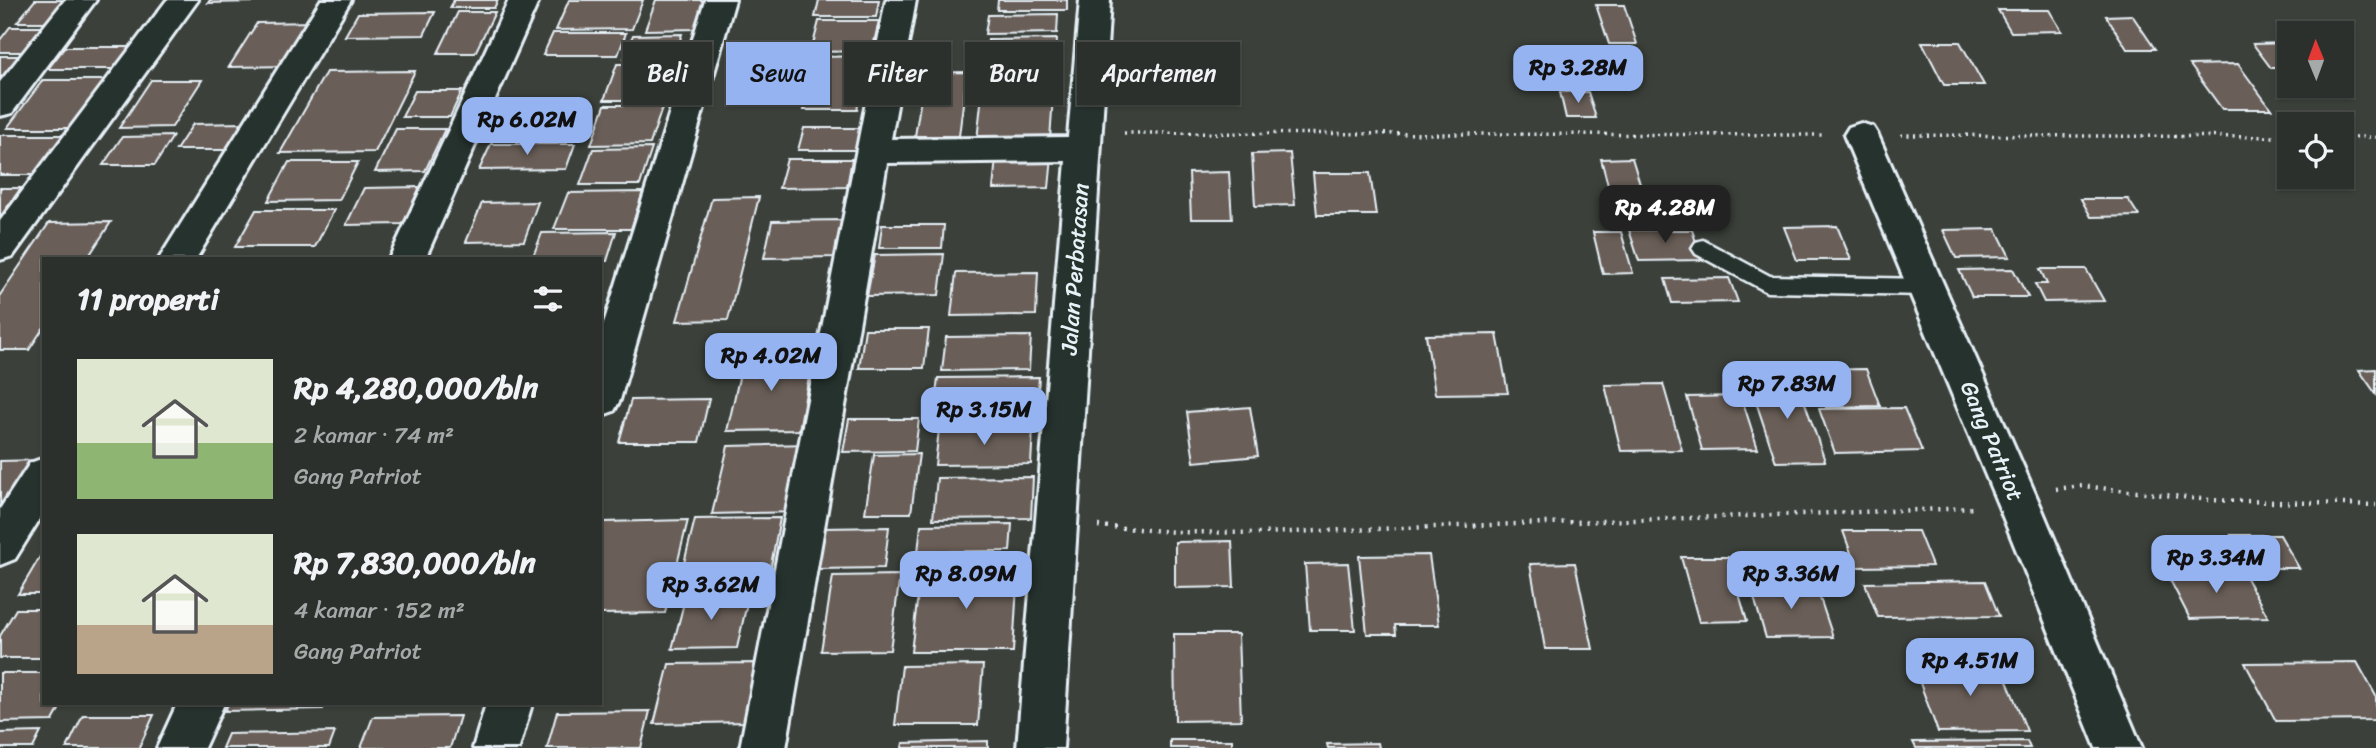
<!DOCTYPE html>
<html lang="id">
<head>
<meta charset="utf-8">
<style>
	body { margin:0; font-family:Sriracha,sans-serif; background:#343834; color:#f1f3f6; height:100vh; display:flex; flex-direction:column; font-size:26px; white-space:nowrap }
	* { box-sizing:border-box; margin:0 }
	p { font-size:23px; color:#a6a9a9 }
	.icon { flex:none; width:38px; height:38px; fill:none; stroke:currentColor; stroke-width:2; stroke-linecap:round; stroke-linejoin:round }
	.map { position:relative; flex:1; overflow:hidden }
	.sheet { position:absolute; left:42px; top:257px; width:560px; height:448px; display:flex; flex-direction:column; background:#2c302c; border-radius:0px; box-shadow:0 2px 5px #0004,0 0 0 2px #484b48 }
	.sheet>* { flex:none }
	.banner { position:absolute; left:623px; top:42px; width:665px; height:63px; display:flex; gap:14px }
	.needle { width:46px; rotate:359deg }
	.tools { position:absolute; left:2277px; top:21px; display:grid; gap:14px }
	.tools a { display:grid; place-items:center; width:77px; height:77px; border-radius:0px; background:#2c302c; box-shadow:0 2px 5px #0004,0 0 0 2px #484b48; font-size:35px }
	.price { position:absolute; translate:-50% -60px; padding:0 16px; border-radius:14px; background:#95b2f1; color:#111; font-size:23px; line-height:46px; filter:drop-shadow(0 2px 4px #0008) }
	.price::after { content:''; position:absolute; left:50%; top:42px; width:21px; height:16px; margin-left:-10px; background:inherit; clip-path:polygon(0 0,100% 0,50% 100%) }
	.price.active { background:#222; color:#fff }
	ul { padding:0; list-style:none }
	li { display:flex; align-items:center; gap:21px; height:175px; padding:0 35px }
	li span { display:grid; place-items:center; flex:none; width:196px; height:140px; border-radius:0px; color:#555 }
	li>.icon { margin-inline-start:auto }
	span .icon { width:84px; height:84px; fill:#fffc; stroke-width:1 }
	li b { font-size:30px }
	h2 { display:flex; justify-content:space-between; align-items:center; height:84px; padding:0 35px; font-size:30px }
	.pill { padding:0 24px; border-radius:0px; background:#2c302c; box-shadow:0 2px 5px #0004,0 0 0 2px #484b48; font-size:24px; line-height:63px }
	.pill.active { background:#95b2f1; color:#111 }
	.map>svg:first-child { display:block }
</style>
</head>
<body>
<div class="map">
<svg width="2376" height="748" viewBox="0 0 2376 748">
	<rect width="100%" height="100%" fill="#3b403a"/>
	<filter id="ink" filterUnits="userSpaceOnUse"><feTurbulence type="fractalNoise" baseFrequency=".0143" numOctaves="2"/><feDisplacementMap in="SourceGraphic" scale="14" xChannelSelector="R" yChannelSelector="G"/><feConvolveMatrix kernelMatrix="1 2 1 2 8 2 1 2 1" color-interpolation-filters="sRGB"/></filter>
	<g filter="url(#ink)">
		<path fill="#6b5e59" stroke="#e8f1f8" stroke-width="2" d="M35,0H75L58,22H17Z
			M210,0H259L257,2L208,3Z
			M454,0H498L494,8H450Z
			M569,0H643L632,29L556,30Z
			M656,0H706L697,29L645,30Z
			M819,0H879L876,17H815Z
			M998,0H1067V10H997Z
			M1596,5H1624L1637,44H1609Z
			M1998,10H2049L2062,31L2011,32Z
			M435,12L424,35L345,36L358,13Z
			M458,12H495L475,53H438Z
			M1058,14L1057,33L985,34L988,15Z
			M2132,15L2155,49H2127L2106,16Z
			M819,21H879L872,51L811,52Z
			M315,22L289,66L229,67L257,23Z
			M10,27H60L40,52H0V40Z
			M553,33H626L618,55H543Z
			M682,34L674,58H624L633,35Z
			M1057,39L1050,139L977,140L988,40Z
			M1922,42H1960L1984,85H1944Z
			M2289,43V68H2271L2253,44Z
			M65,47H136L120,69H48Z
			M0,56H24L0,84Z
			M868,56L857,110H803L815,57Z
			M617,64H672L660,100H604Z
			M2238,64L2271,109H2222L2190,65Z
			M415,71L375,152L280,153L326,72Z
			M967,72L959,136H915L925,73Z
			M43,80H107L72,128H7Z
			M151,80H202L172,127L119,128Z
			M415,91H462L450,117H402Z
			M1560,92H1588L1596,118H1566Z
			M577,105L565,136L484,137L498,106Z
			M605,105H663L650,144L591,145Z
			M243,123L227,150H176L193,124Z
			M804,128H861L857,150H798Z
			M396,129H445L425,171L375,172Z
			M0,135H68L40,175H0Z
			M173,136L155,165H103L122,137Z
			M491,144H575L566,169L479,170Z
			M652,148L640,185H580L593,149Z
			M1290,153L1295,205L1255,206L1252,154Z
			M996,157H1052L1049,188L993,189Z
			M1632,158L1645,200H1612L1601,159Z
			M787,159H852L847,187L779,188Z
			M289,162H358L339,200L268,201Z
			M1229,172L1232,219H1191L1189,173Z
			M1313,173H1370L1376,215H1317Z
			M420,187L403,224L346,225L364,188Z
			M0,188H21L0,217Z
			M643,192L631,229H554L568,193Z
			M759,197L728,320L677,321L712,198Z
			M2081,199H2128L2139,216L2091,217Z
			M538,202L524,241L466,242L482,203Z
			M256,210H334L315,247H235Z
			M845,220L838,257L764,258L772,221Z
			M111,222L87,259H44V327L29,350H0V295L49,223Z
			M882,225H944L942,248H879Z
			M1837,226L1851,260H1797L1784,227Z
			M1996,229L2010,257L1956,258L1943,230Z
			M1629,230H1692L1702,260L1639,261Z
			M616,232L607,261L532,259L542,233Z
			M1593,232H1621L1633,273L1603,274Z
			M944,254L939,295L867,296L875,255Z
			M442,256H522L521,259H441Z
			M2013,269L2028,297H1972L1959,270Z
			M2040,269H2086L2104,301L2044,302L2035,284H2047Z
			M1038,272L1036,315L951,316L956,273Z
			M1729,278L1738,302L1672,303L1665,279Z
			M865,329H929L924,368H859Z
			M1497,334L1508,393L1435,394L1426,335Z
			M1031,336L1029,370L942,371L946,337Z
			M813,355L799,430L727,431L744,356Z
			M1866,369L1880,406L1826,407L1812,370Z
			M2376,369V394L2359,370Z
			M1039,377L1036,419L933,420L938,378Z
			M1797,380L1825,461L1776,462L1749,381Z
			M1663,384L1682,450L1621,451L1605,385Z
			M1741,396L1758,449L1702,450L1687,397Z
			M709,399L699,442H619L631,400Z
			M1250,407L1258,456L1194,462L1187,412Z
			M1904,408L1922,451L1835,453L1819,409Z
			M849,419H919L915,451L843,452Z
			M1033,428L1031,464L935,465L939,429Z
			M810,444L797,512L712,514L728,446Z
			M919,454L911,513H865L874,455Z
			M42,460L0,530V461Z
			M1033,477L1031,518L933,519L937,478Z
			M780,518L767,586L678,587L695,519Z
			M688,520L665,613L600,614V530L603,522Z
			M1012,524L1010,551L918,552L921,525Z
			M889,527L884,568L817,569L823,528Z
			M1843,531H1918L1932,566L1856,567Z
			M2231,535H2280L2299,568H2250Z
			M1232,541L1234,587L1175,588V542Z
			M44,550V594H18Z
			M1429,555L1439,625H1395L1396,634H1367L1359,556Z
			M1681,557H1728L1747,621L1699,622Z
			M1348,563L1355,630H1310L1305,564Z
			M1575,563L1593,649H1545L1530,564Z
			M1018,568L1013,652H911L921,569Z
			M2242,571L2268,617L2190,619L2166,572Z
			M900,575L890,650L821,651L833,576Z
			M1985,581L1999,616L1878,617L1865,583Z
			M1815,583L1833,637L1766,638L1750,584Z
			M749,594L737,648L672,649L686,595Z
			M16,609H44V658H0V636Z
			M1174,634H1238L1241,720L1175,721Z
			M2357,662L2376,696V720L2276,721L2245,663Z
			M758,663L746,722L654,724L669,664Z
			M2000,663L2027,731L1938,732L1913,664Z
			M983,665L978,725H895L902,666Z
			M0,673H44V704H62L53,721L0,722Z
			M228,704H325L323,709L225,711Z
			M650,711L641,748H547L557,712Z
			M83,715H154L139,748H67Z
			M460,716L450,748H361L373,717Z
			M41,732L33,748H0V733Z
			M335,732L329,748H222L228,734Z
			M1170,740H1232V748H1170Z
			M988,741V748H902L903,743Z
			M2027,741L2030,748H1916L1913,742Z
			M1378,743L1379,748H1328L1327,744Z"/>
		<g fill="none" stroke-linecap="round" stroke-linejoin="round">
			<g stroke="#e8f1f8" stroke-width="5">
				<path id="lane" d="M1703,240L1770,276L1927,279L1935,281L1938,287L1935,293L1927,295L1767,292L1696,254L1692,248L1696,242Z"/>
			</g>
			<g stroke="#e8f1f8" stroke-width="6">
				<path id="street" d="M65,0H96L12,113L0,116V82Z
					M167,0H198L13,256L0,260V221Z
					M321,0H351L196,259H159Z
					M509,0H539L425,259H389Z
					M705,0H735L620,400L614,411L600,416V336Z
					M886,0H916L891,139L1068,137L1080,0H1110L1063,748H1017L1066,161L887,163L786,748H740Z
					M1861,123L1873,127L1878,135L2041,507L2142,748H2096L1999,507L1844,135L1849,127Z
					M44,458V512L15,559L0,565V509L30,463Z
					M177,704H224L204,748H157Z
					M486,704H532L519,748H473Z"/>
			</g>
			<path stroke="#e8f1f8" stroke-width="3.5" stroke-dasharray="2 4.5" stroke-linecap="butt" d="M1124,133L1826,135
				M1901,135L2289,137
				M2342,137H2376"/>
			<path stroke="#e8f1f8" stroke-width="4.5" stroke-dasharray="2 6" stroke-linecap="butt" d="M2056,489L2082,486L2210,500L2376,505
				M1098,526L1175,532L1261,533L1975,508"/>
			<use href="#lane" fill="#26332d" fill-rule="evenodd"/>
			<use href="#street" fill="#26332d" fill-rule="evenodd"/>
		</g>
	</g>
	<g text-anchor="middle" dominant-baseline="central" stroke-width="6" stroke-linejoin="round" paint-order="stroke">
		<g font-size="23" fill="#e8f1f8" stroke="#26332d">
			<text transform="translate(1075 269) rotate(-86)">Jalan Perbatasan</text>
			<text transform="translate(1992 441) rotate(67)">Gang Patriot</text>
		</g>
	</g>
</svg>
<div class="tools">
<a><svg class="needle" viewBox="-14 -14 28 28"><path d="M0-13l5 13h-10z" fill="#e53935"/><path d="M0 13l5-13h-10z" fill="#a6a9a9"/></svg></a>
<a><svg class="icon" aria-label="locate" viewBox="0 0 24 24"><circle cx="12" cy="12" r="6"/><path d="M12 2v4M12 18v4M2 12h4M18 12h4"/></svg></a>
</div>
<b class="price" style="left:1578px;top:105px">Rp 3.28M</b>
<b class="price" style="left:527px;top:157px">Rp 6.02M</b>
<b class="price active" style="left:1665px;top:245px">Rp 4.28M</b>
<b class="price" style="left:771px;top:393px">Rp 4.02M</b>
<b class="price" style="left:1787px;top:421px">Rp 7.83M</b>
<b class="price" style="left:984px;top:447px">Rp 3.15M</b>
<b class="price" style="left:2216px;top:595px">Rp 3.34M</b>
<b class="price" style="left:966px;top:611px">Rp 8.09M</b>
<b class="price" style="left:1791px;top:611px">Rp 3.36M</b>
<b class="price" style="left:711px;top:622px">Rp 3.62M</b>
<b class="price" style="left:1970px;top:698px">Rp 4.51M</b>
<div class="banner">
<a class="pill">Beli</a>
<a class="pill active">Sewa</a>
<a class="pill">Filter</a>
<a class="pill">Baru</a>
<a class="pill">Apartemen</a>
</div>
<section class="sheet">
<h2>11 properti<svg class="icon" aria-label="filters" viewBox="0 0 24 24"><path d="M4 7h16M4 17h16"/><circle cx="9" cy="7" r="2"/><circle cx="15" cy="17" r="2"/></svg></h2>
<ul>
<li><span style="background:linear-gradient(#dfe7d0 60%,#8fb573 0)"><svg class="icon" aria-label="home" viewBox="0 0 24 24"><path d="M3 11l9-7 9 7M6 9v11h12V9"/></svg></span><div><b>Rp 4,280,000/bln</b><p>2 kamar · 74 m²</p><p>Gang Patriot</p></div></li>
<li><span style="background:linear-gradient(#dfe7d0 65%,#b9a48a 0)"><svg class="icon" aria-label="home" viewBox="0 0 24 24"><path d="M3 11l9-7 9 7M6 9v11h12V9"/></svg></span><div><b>Rp 7,830,000/bln</b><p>4 kamar · 152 m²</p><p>Gang Patriot</p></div></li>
</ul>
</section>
</div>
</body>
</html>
